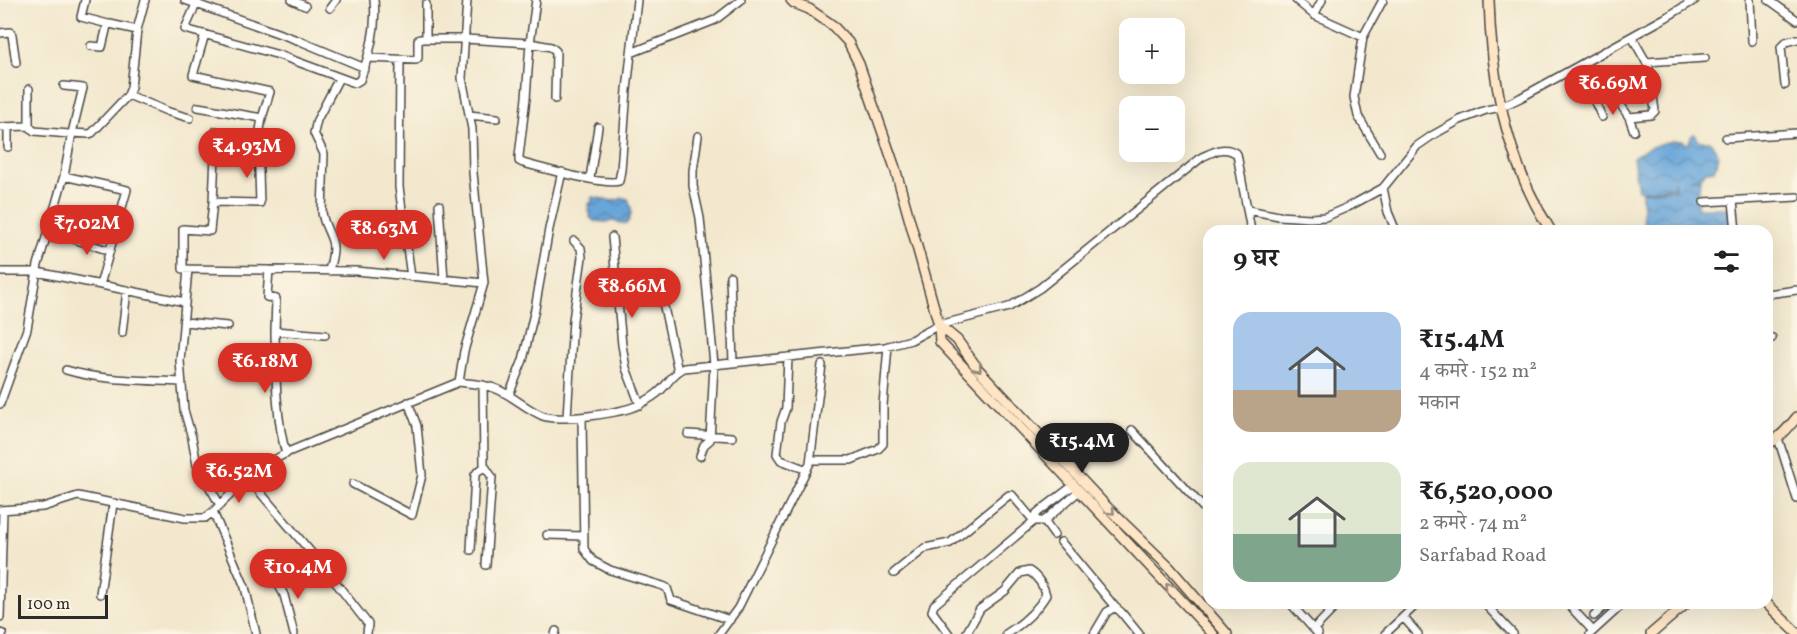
<!DOCTYPE html>
<html lang="hi">
<head>
<meta charset="utf-8">
<style>
	body { margin:0; font-family:Vollkorn,"Noto Serif Devanagari",serif; background:#f2f2f2; color:#202124; height:100vh; display:flex; flex-direction:column; font-size:22px; white-space:nowrap }
	* { box-sizing:border-box; margin:0 }
	p { font-size:20px; color:#757577 }
	.icon { flex:none; width:33px; height:33px; fill:none; stroke:currentColor; stroke-width:2; stroke-linecap:round; stroke-linejoin:round }
	.map { position:relative; flex:1; overflow:hidden }
	.sheet { position:absolute; left:1203px; top:225px; width:570px; height:384px; display:flex; flex-direction:column; background:#fff; border-radius:18px; box-shadow:0 6px 24px #0002 }
	.sheet>* { flex:none }
	.buttons { position:absolute; left:1119px; top:18px; display:grid; gap:12px }
	.buttons a { display:grid; place-items:center; width:66px; height:66px; border-radius:12px; background:#fff; box-shadow:0 6px 24px #0002; font-size:30px }
	.scale { position:absolute; left:18px; bottom:15px; width:90px; box-sizing:border-box; padding-left:6px; border:3px solid #2b2b2b; border-top:0; font-size:16px; line-height:21px; white-space:nowrap; color:#2b2b2b; -webkit-text-stroke:4px #fcf5e5; paint-order:stroke }
	.price { position:absolute; translate:-50% -51px; padding:0 14px; border-radius:21px; background:#d93025; color:#fff; font-size:20px; line-height:39px; filter:drop-shadow(0 2px 3px #0008) }
	.price::after { content:''; position:absolute; left:50%; top:36px; width:18px; height:14px; margin-left:-9px; background:inherit; clip-path:polygon(0 0,100% 0,50% 100%) }
	.price.current { background:#222; color:#fff }
	ul { padding:0; list-style:none }
	li { display:flex; align-items:center; gap:18px; height:150px; padding:0 30px }
	li span { display:grid; place-items:center; flex:none; width:168px; height:120px; border-radius:18px; color:#555 }
	li>.icon { margin-inline-start:auto }
	span .icon { width:72px; height:72px; fill:#fffc; stroke-width:1 }
	li b { font-size:26px }
	h2 { display:flex; justify-content:space-between; align-items:center; height:72px; padding:0 30px; font-size:26px }
	.map>svg:first-child { display:block }
</style>
</head>
<body>
<div class="map">
<svg width="1797" height="634" viewBox="0 0 1797 634">
	<defs>
		<pattern id="water-waves" width="16" height="10" patternUnits="userSpaceOnUse" patternTransform="scale(1.5)"><rect width="16" height="10" fill="#67a6da"/><path d="M0 5q4-4 8 0t8 0" fill="none" stroke="#5587b1"/></pattern>
	</defs>
	<rect width="100%" height="100%" fill="#fcf5e5"/>
	<filter id="ink" filterUnits="userSpaceOnUse"><feTurbulence type="fractalNoise" baseFrequency=".0167" numOctaves="2"/><feDisplacementMap in="SourceGraphic" scale="12" xChannelSelector="R" yChannelSelector="G"/><feConvolveMatrix kernelMatrix="1 2 1 2 8 2 1 2 1" color-interpolation-filters="sRGB"/></filter>
	<filter id="wash" filterUnits="userSpaceOnUse"><feTurbulence type="fractalNoise" baseFrequency=".008" numOctaves="4" result="noise"/><feDisplacementMap in="SourceGraphic" scale="24" xChannelSelector="R" yChannelSelector="G"/><feGaussianBlur stdDeviation="1.35" result="paint"/><feColorMatrix in="noise" values="0 0 0 0 0 0 0 0 0 0 0 0 0 0 0 0 0 1.4 0 .05"/><feComposite in="paint" operator="in"/></filter>
	<g filter="url(#wash)">
		<rect width="100%" height="100%" fill="#f3e8ce"/>
		<path fill="url(#water-waves)" stroke="#496882" stroke-width="1.5" d="M1694,134L1699,141H1710L1719,156L1714,170L1706,171L1700,178L1689,179H1700L1697,208H1729L1731,231H1644L1642,192L1675,189L1674,180V187L1641,191L1638,190L1633,157C1646,148 1668,139 1684,141V145L1689,143L1691,137Z
			M592,197C604,198 611,204 623,198L628,199C632,209 633,215 626,224L613,221L606,222L594,221L590,217L591,212H588L589,203H592Z"/>
	</g>
	<g filter="url(#ink)">
		<g fill="none" stroke-linecap="round" stroke-linejoin="round">
			<g stroke="#494743" stroke-width="10">
				<path id="street" d="M85,0L81,17L108,24
					M185,0L300,41L365,68
					M198,0L185,29L279,55L355,83L360,80C370,53 377,29 374,0
					M292,0L305,6
					M1296,0L1314,15L1363,37L1354,97L1358,116L1380,153
					M1750,0L1752,41
					M1769,0L1797,20
					M426,4V39
					M330,8L336,0
					M1314,15L1322,0
					M0,33L10,32L12,35L16,63
					M205,34L193,75L270,92L262,118L258,142L260,203L213,202L210,231L183,229V269L356,271L484,283
					M1363,37L1383,0
					M91,46L102,47L107,26L110,24L137,30
					M631,53L715,20L741,0
					M368,58L416,60L418,58V40L420,39H465L530,43L536,0
					M400,60L399,187L411,277
					M1646,62L1705,58
					M1578,66L1602,117
					M1785,85L1781,47L1786,42L1797,39
					M128,95L169,112L190,118
					M555,99L556,51L551,47L530,43L526,98L519,156V161L523,163C541,168 606,186 619,181L621,170L627,90L637,0
					M1593,100L1607,95H1614L1629,117L1634,131
					M198,107L262,118
					M469,115L497,118
					M1629,117L1651,115L1655,111L1649,67L1632,37
					M29,126V89
					M0,127L29,126L34,131L69,134L72,133L83,88L64,86
					M698,136L693,171V186L700,218L714,365L710,440L704,445L700,456
					M1726,138L1797,133
					M8,147V128
					M64,176L127,190L100,285
					M590,178L598,127
					M1383,188L1388,212L1396,231
					M1733,201L1736,231
					M213,202L216,131
					M1704,202L1797,197
					M439,205L444,280
					M1248,210L1279,216L1310,218L1325,217L1348,207L1383,188L1417,146L1433,135L1460,120L1486,110L1501,107L1520,98L1665,18L1695,0
					M612,237L622,345L626,368L640,405
					M71,238L110,251
					M188,269L180,361L184,410L192,438L197,465L220,505
					M269,270L267,297L276,299L275,331L325,335
					M329,271C331,261 335,250 332,241C329,231 323,223 322,212L324,154L314,133L317,120L339,78
					M0,272H37L185,302
					M730,276L733,363
					M658,280L678,371
					M1767,294L1797,290
					M184,322L228,326
					M275,331C276,372 275,414 286,454
					M122,333L127,290
					M1767,339L1772,338
					M788,357L786,408L781,422L777,454L781,460L807,470
					M66,370C102,381 143,380 181,382
					M459,382L464,351L484,283L473,173L472,129L462,78L467,0
					M483,385L484,465L492,477L486,565
					M509,395L523,360L535,309L549,229L562,172
					M0,404L27,329L38,265L64,176L72,133L89,134L92,133L128,95L131,88L137,30L145,0
					M567,417L573,320L582,257L581,248L574,241
					M582,417L584,549L593,561L610,570L663,586L667,588L671,600L730,620
					M1132,430L1209,514
					M688,434L732,437
					M1778,438L1797,499
					M811,460H851L878,449L883,444V405L888,346
					M248,478L326,570L368,624L367,634
					M353,484L412,515L422,475L417,426L408,402
					M0,510L43,507L78,496L185,518H205L213,512L253,472L288,452L459,382C472,384 487,384 499,390C514,397 528,410 543,416C559,422 622,413 638,405C646,401 655,396 661,390C669,382 673,373 684,368L885,347L911,340L939,325L1009,307L1040,288L1202,157C1215,151 1225,145 1237,154L1251,231
					M213,512L245,587L256,634
					M1034,521H1044L1079,491
					M1044,521L1054,535
					M547,535L584,536
					M1061,542L1115,607
					M471,550L475,475L478,471L485,467
					M894,573L925,548L950,543L1009,495H1012L1034,521
					M274,576L284,595L294,634
					M100,594L113,504
					M1290,603L1318,634
					M1484,603L1513,634
					M1567,603L1593,631
					M1594,616L1608,603
					M0,617L3,510
					M1403,617L1418,634
					M1314,629L1339,603
					M0,633L3,634
					M555,634L556,631
					M719,634L738,608L810,463L822,365
					M949,634L932,611L934,605L1034,521L1037,513L1074,485
					M966,634L980,609L1005,591L1020,573L1029,571C1037,576 1044,586 1046,595C1036,612 1022,624 1006,634
					M1094,634L1107,612L1115,607L1121,612L1139,634
					M1385,634L1418,603
					M1590,634L1624,603"/>
			</g>
			<g stroke="#494743" stroke-width="12">
				<path id="secondary" d="M791,0L794,3L809,9L832,25L848,42L859,64L895,168L939,325L940,342L1213,634
					M1489,0C1491,80 1507,163 1551,231
					M939,325L957,340L978,369L1107,507L1169,567L1227,634
					M1767,445C1780,438 1788,428 1797,417
					M1766,603L1797,633
					M1651,634L1687,603"/>
			</g>
			<use href="#street" stroke="#fff" stroke-width="7"/>
			<use href="#secondary" stroke="#fee5c5" stroke-width="9"/>
		</g>
		<defs><path id="oneway-chevron" d="M-2-3.5L2.5 0L-2 3.5" fill="none" stroke-width="1.6" stroke-linecap="round" stroke-linejoin="round" transform="scale(1.5)"/></defs>
		<g stroke="#948878">
			<use href="#oneway-chevron" transform="translate(978 368) rotate(50)"/>
			<use href="#oneway-chevron" transform="translate(1111 511) rotate(45)"/>
			<use href="#oneway-chevron" transform="translate(1169 587) rotate(-133)"/>
		</g>
	</g>
</svg>
<div class="buttons">
<a>+</a>
<a>−</a>
</div>
<div class="scale">100 m</div>
<b class="price" style="left:1613px;top:116px">₹6.69M</b>
<b class="price" style="left:247px;top:179px">₹4.93M</b>
<b class="price" style="left:87px;top:256px">₹7.02M</b>
<b class="price" style="left:384px;top:261px">₹8.63M</b>
<b class="price" style="left:632px;top:319px">₹8.66M</b>
<b class="price" style="left:265px;top:394px">₹6.18M</b>
<b class="price current" style="left:1082px;top:474px">₹15.4M</b>
<b class="price" style="left:239px;top:504px">₹6.52M</b>
<b class="price" style="left:298px;top:600px">₹10.4M</b>
<section class="sheet">
<h2>9 घर<svg class="icon" aria-label="filters" viewBox="0 0 24 24"><path d="M4 7h16M4 17h16"/><circle cx="9" cy="7" r="2"/><circle cx="15" cy="17" r="2"/></svg></h2>
<ul>
<li><span style="background:linear-gradient(#a9c7e8 65%,#b9a48a 0)"><svg class="icon" aria-label="home" viewBox="0 0 24 24"><path d="M3 11l9-7 9 7M6 9v11h12V9"/></svg></span><div><b>₹15.4M</b><p>4 कमरे · 152 m²</p><p>मकान</p></div></li>
<li><span style="background:linear-gradient(#dfe7d0 60%,#7fa58c 0)"><svg class="icon" aria-label="home" viewBox="0 0 24 24"><path d="M3 11l9-7 9 7M6 9v11h12V9"/></svg></span><div><b>₹6,520,000</b><p>2 कमरे · 74 m²</p><p>Sarfabad Road</p></div></li>
</ul>
</section>
</div>
</body>
</html>
